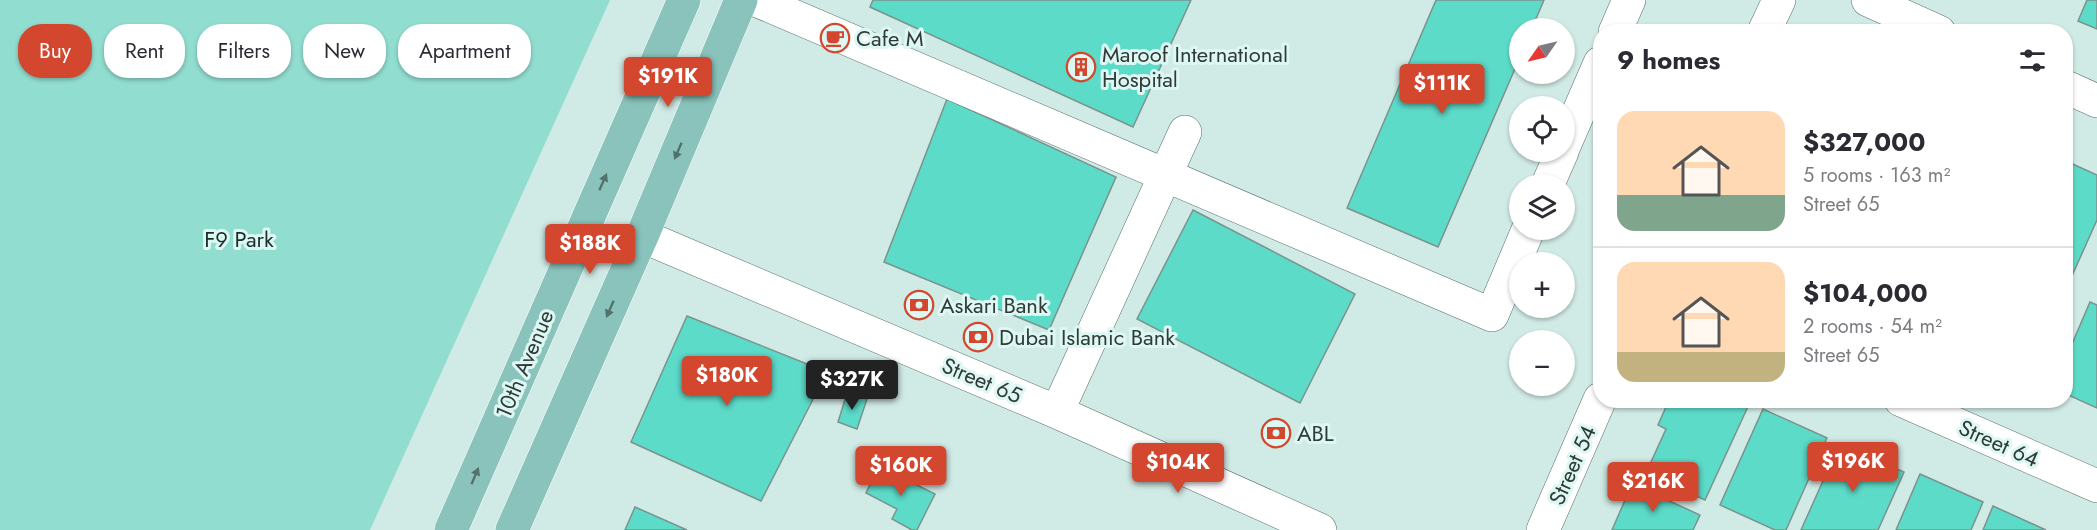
<!DOCTYPE html>
<html lang="en">
<head>
<meta charset="utf-8">
<style>
	body { margin:0; font-family:Jost,sans-serif; background:#f7f7f7; color:#2b2b33; height:100vh; display:flex; flex-direction:column; font-size:22px; white-space:nowrap }
	* { box-sizing:border-box; margin:0 }
	p { font-size:20px; color:#7c7c81 }
	.icon { flex:none; width:33px; height:33px; fill:none; stroke:currentColor; stroke-width:2; stroke-linecap:round; stroke-linejoin:round }
	.map { position:relative; flex:1; overflow:hidden }
	.sheet { position:absolute; left:1593px; top:24px; width:480px; height:384px; display:flex; flex-direction:column; background:#fff; border-radius:24px; box-shadow:0 2px 4px #0004 }
	.sheet>* { flex:none }
	.hud { position:absolute; left:18px; top:24px; width:570px; height:54px; display:flex; gap:12px }
	.needle { width:39px; rotate:236deg }
	.controls { position:absolute; left:1509px; top:18px; display:grid; gap:12px }
	.controls a { display:grid; place-items:center; width:66px; height:66px; border-radius:50%; background:#fff; box-shadow:0 2px 4px #0004; font-size:30px }
	.price { position:absolute; translate:-50% -51px; padding:0 14px; border-radius:6px; background:#d2472e; color:#fff; font-size:20px; line-height:39px; filter:drop-shadow(0 2px 3px #0008) }
	.price::after { content:''; position:absolute; left:50%; top:36px; width:18px; height:14px; margin-left:-9px; background:inherit; clip-path:polygon(0 0,100% 0,50% 100%) }
	.price.active { background:#222; color:#fff }
	ul { padding:0; list-style:none }
	li { display:flex; align-items:center; gap:18px; height:150px; padding:0 24px }
	li+li { border-top:2px solid #e1e1e2 }
	li span { display:grid; place-items:center; flex:none; width:168px; height:120px; border-radius:18px; color:#555 }
	li>.icon { margin-inline-start:auto }
	span .icon { width:72px; height:72px; fill:#fffc; stroke-width:1 }
	li b { font-size:26px }
	h2 { display:flex; justify-content:space-between; align-items:center; height:72px; padding:0 24px; font-size:26px }
	.chip { padding:0 21px; border-radius:24px; background:#fff; box-shadow:0 2px 4px #0004; font-size:21px; line-height:54px }
	.chip.active { background:#d2472e; color:#fff }
	.map>svg:first-child { display:block }
</style>
</head>
<body>
<div class="map">
<svg width="2097" height="530" viewBox="0 0 2097 530">
	<rect width="100%" height="100%" fill="#d0eae5"/>
	<path fill="#91ddd0" d="M0,0H610L370,530H0Z"/>
	<path fill="#5ddbc9" stroke="#7b938e" stroke-width="1.5" d="M873,0H1191L1133,127L870,7Z
		M1436,0H1544L1532,28H1520V57L1438,247L1347,208Z
		M2087,0H2097V29L2078,21Z
		M947,99L1116,177L1049,330L884,262Z
		M2066,161L2097,175V220L2071,278L2066,275Z
		M1193,210L1355,294L1300,403L1137,319Z
		M2090,302L2097,305V408L2066,394V358Z
		M687,316L827,372L761,501L631,442Z
		M847,393L867,399L857,429L838,422Z
		M1669,400H1751L1705,500L1646,473L1666,429L1658,425Z
		M1763,409L1827,438L1786,530H1775L1720,505Z
		M1840,443L1904,472L1878,530H1801Z
		M879,466L935,494L917,530H912L892,519L897,509L866,493Z
		M1920,474L1983,502L1971,530H1896Z
		M1632,484L1700,515L1693,530H1612Z
		M1993,506L2046,530H1983Z
		M635,507L687,530H625Z"/>
	<g fill="none" stroke-linecap="round" stroke-linejoin="round">
		<g stroke="#586f6b" stroke-width="34">
			<path id="minor" d="M756,0L1492,315L1528,230
				M1868,0L1939,32
				M1615,32L1629,0
				M1764,32L1779,0
				M2066,87L2097,101
				M1564,146L1600,63
				M1548,184L1562,152
				M642,236L1057,412L1320,530
				M1901,400L2097,486
				M1057,412L1185,132
				M1543,530L1600,399"/>
		</g>
		<g stroke="#fff" stroke-width="34">
			<path id="major" d="M451,530L684,0
				M512,530L642,236L741,0"/>
		</g>
		<use href="#minor" stroke="#fff" stroke-width="33"/>
		<use href="#major" stroke="#89c3bb" stroke-width="33"/>
	</g>
	<defs><path id="oneway-solid" d="M-6-.8H1V-3.2L6.5 0L1 3.2V.8H-6Z" transform="scale(1.5)"/></defs>
	<g fill="#54716c">
		<use href="#oneway-solid" transform="translate(678 151) rotate(113)"/>
		<use href="#oneway-solid" transform="translate(603 182) rotate(-66)"/>
		<use href="#oneway-solid" transform="translate(610 309) rotate(114)"/>
		<use href="#oneway-solid" transform="translate(475 476) rotate(-67)"/>
	</g>
	<defs>
		<g id="cafe-ring" transform="scale(1.5)"><circle r="9.5" fill="#ddf7f2" stroke="#d2472e" stroke-width="1.5"/><path d="M-5.5-4.5H6V0H3Q3 3.5 0 3.5H-2.5Q-5.5 3.5-5.5 0ZM3-3.2v2h1.7v-2ZM-6 4.5H4V6H-6Z" fill="#d2472e"/></g>
		<g id="building-ring" transform="scale(1.5)"><circle r="9.5" fill="#ddf7f2" stroke="#d2472e" stroke-width="1.5"/><path d="M-4-6H4V6H1V3H-1V6H-4ZM-2.5-4.3h1.7v1.8h-1.7ZM.8-4.3h1.7v1.8H.8ZM-2.5-1h1.7V.8h-1.7ZM.8-1h1.7V.8H.8Z" fill="#d2472e"/></g>
		<g id="bank-ring" transform="scale(1.5)"><circle r="9.5" fill="#ddf7f2" stroke="#d2472e" stroke-width="1.5"/><path d="M-6-4H6V4H-6ZM0-2.3a2.3 2.3 0 1 0 0 4.6a2.3 2.3 0 1 0 0-4.6Z" fill="#d2472e"/></g>
	</defs>
	<g fill-rule="evenodd">
		<use href="#cafe-ring" x="835" y="38"/>
		<use href="#building-ring" x="1081" y="67"/>
		<use href="#bank-ring" x="919" y="305"/>
		<use href="#bank-ring" x="978" y="337"/>
		<use href="#bank-ring" x="1276" y="433"/>
	</g>
	<g text-anchor="middle" dominant-baseline="central" stroke-width="6" stroke-linejoin="round" paint-order="stroke">
		<g font-size="22" fill="#303a38" stroke="#ddf7f2" text-anchor="start">
			<text x="856" y="38">Cafe M</text>
			<text x="1102" y="54">Maroof International<tspan x="1102" dy="25">Hospital</tspan></text>
			<text x="940" y="305">Askari Bank</text>
			<text x="999" y="337">Dubai Islamic Bank</text>
			<text x="1297" y="433">ABL</text>
		</g>
		<g font-size="22" fill="#192f2b" stroke="#ddf7f2">
			<text x="239" y="239">F9 Park</text>
		</g>
		<g font-size="22" fill="#303a38" stroke="#ddf7f2">
			<text transform="translate(524 364) rotate(-67)">10th Avenue</text>
			<text transform="translate(982 380) rotate(23)">Street 65</text>
			<text transform="translate(1999 443) rotate(24)">Street 64</text>
			<text transform="translate(1572 465) rotate(-66)">Street 54</text>
		</g>
	</g>
</svg>
<div class="controls">
<a><svg class="needle" viewBox="-14 -14 28 28"><path d="M0-13l5 13h-10z" fill="#e53935"/><path d="M0 13l5-13h-10z" fill="#7c7c81"/></svg></a>
<a><svg class="icon" aria-label="locate" viewBox="0 0 24 24"><circle cx="12" cy="12" r="6"/><path d="M12 2v4M12 18v4M2 12h4M18 12h4"/></svg></a>
<a><svg class="icon" aria-label="layers" viewBox="0 0 24 24"><path d="M12 4l9 5-9 5-9-5zM3 14l9 5 9-5"/></svg></a>
<a>+</a>
<a>−</a>
</div>
<b class="price" style="left:668px;top:108px">$191K</b>
<b class="price" style="left:1442px;top:115px">$111K</b>
<b class="price" style="left:590px;top:275px">$188K</b>
<b class="price" style="left:727px;top:407px">$180K</b>
<b class="price active" style="left:852px;top:411px">$327K</b>
<b class="price" style="left:1853px;top:493px">$196K</b>
<b class="price" style="left:1178px;top:494px">$104K</b>
<b class="price" style="left:901px;top:497px">$160K</b>
<b class="price" style="left:1653px;top:513px">$216K</b>
<div class="hud">
<a class="chip active">Buy</a>
<a class="chip">Rent</a>
<a class="chip">Filters</a>
<a class="chip">New</a>
<a class="chip">Apartment</a>
</div>
<section class="sheet">
<h2>9 homes<svg class="icon" aria-label="filters" viewBox="0 0 24 24"><path d="M4 7h16M4 17h16"/><circle cx="9" cy="7" r="2"/><circle cx="15" cy="17" r="2"/></svg></h2>
<ul>
<li><span style="background:linear-gradient(#ffd9b3 70%,#7fa58c 0)"><svg class="icon" aria-label="home" viewBox="0 0 24 24"><path d="M3 11l9-7 9 7M6 9v11h12V9"/></svg></span><div><b>$327,000</b><p>5 rooms · 163 m²</p><p>Street 65</p></div></li>
<li><span style="background:linear-gradient(#ffd9b3 75%,#c2b280 0)"><svg class="icon" aria-label="home" viewBox="0 0 24 24"><path d="M3 11l9-7 9 7M6 9v11h12V9"/></svg></span><div><b>$104,000</b><p>2 rooms · 54 m²</p><p>Street 65</p></div></li>
</ul>
</section>
</div>
</body>
</html>
